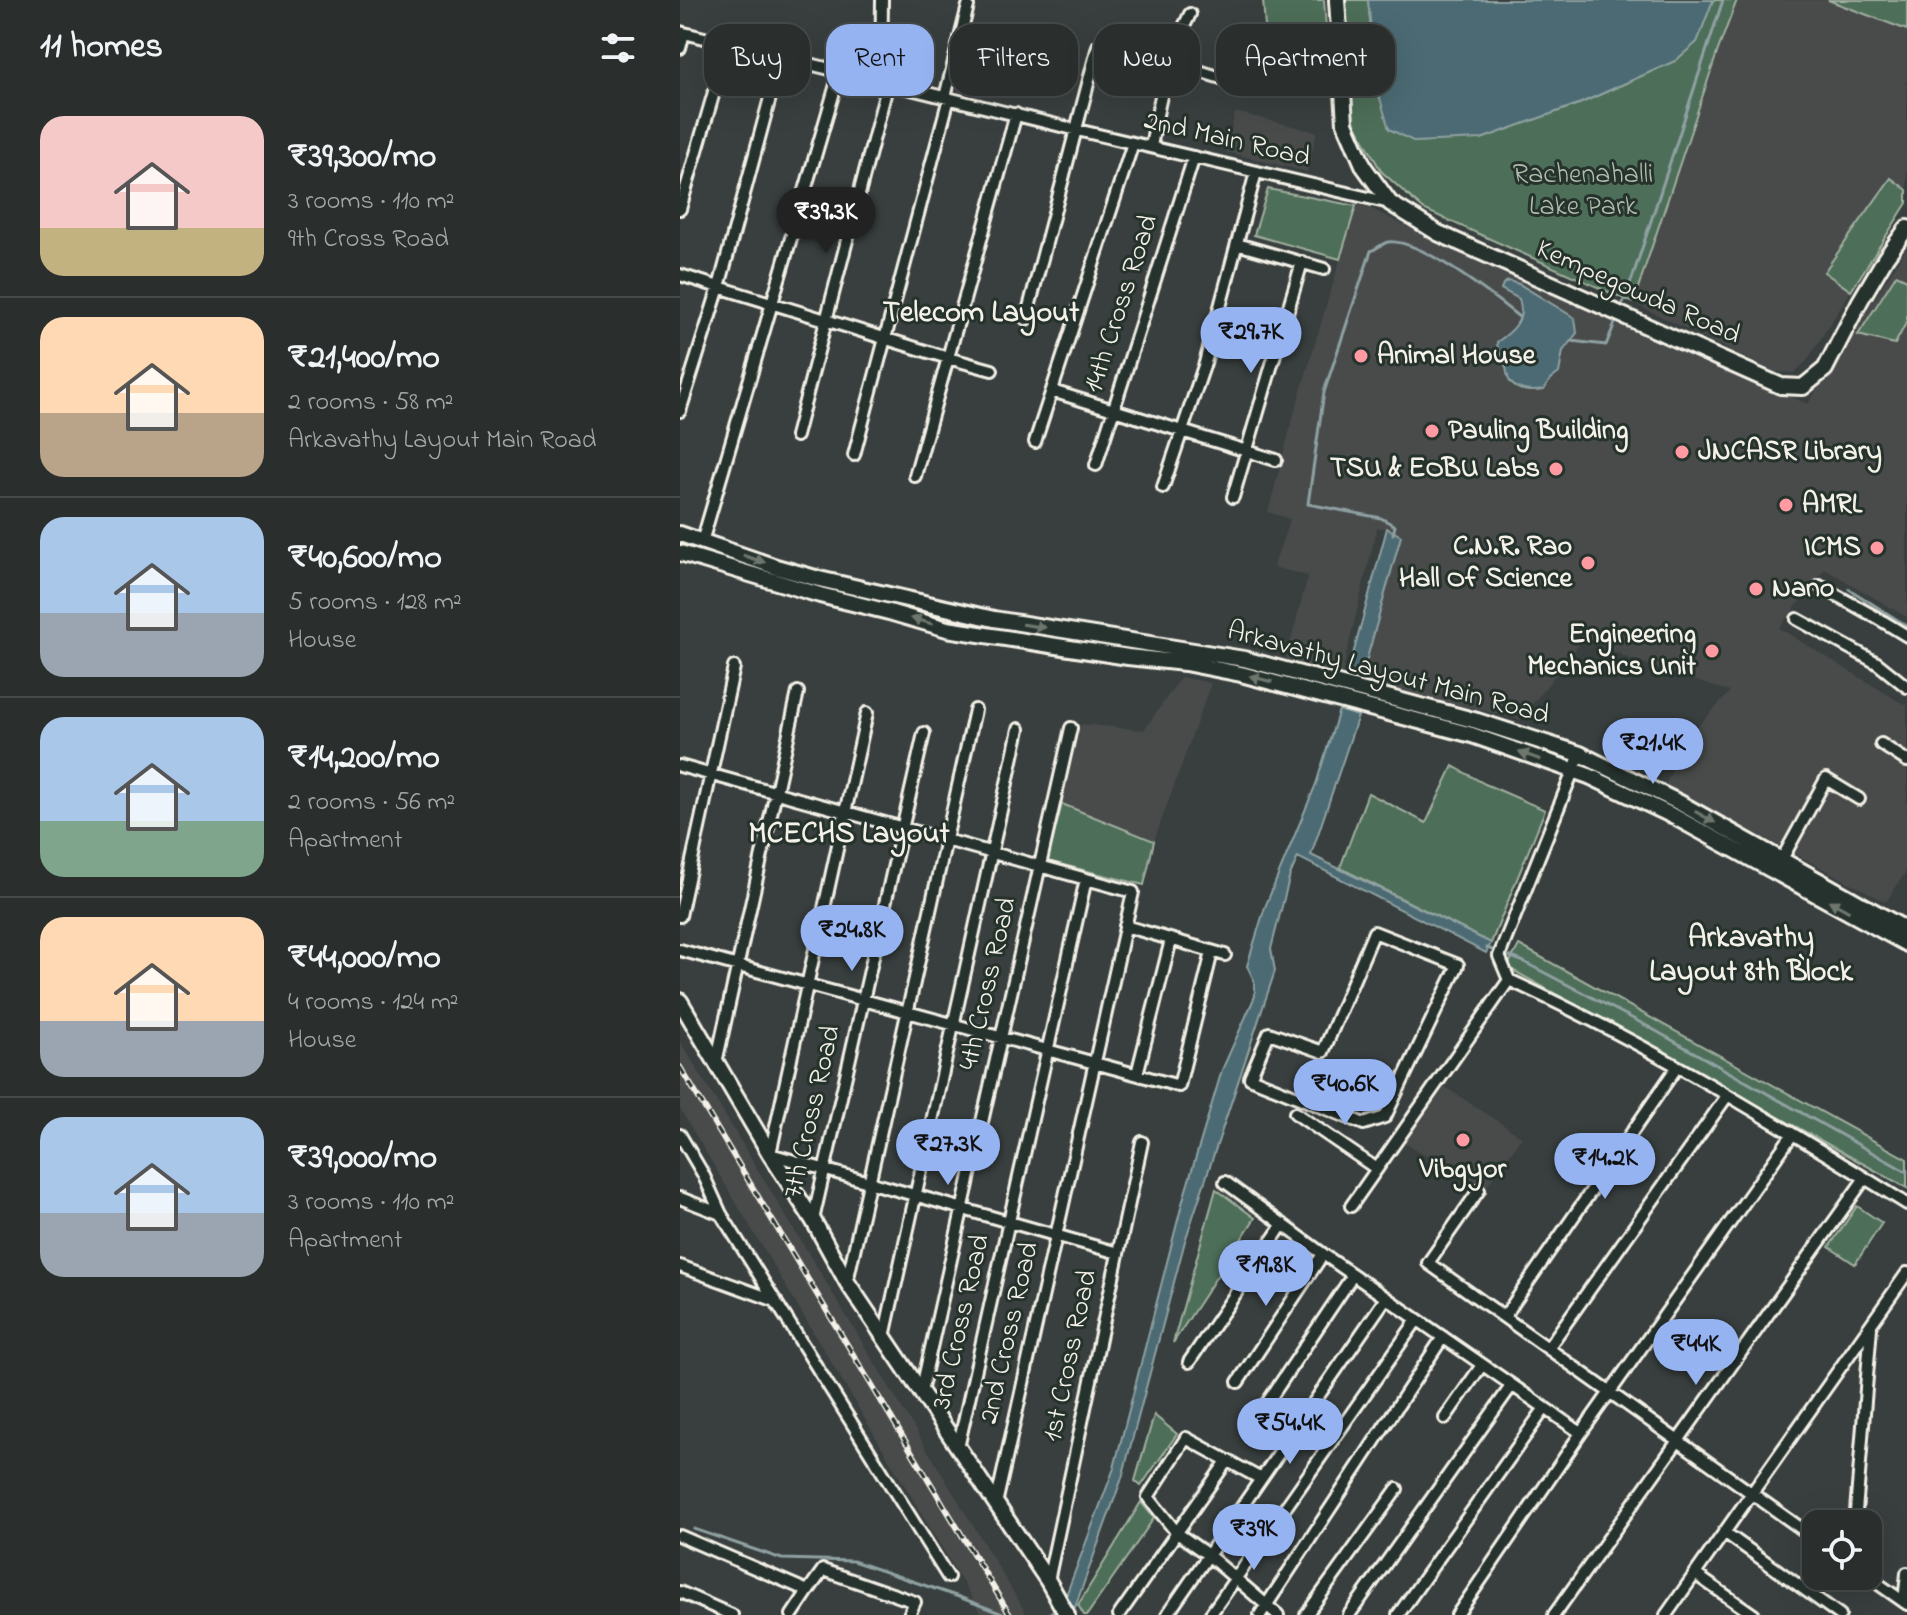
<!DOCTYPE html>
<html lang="en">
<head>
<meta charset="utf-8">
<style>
	body { margin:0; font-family:"Indie Flower",sans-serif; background:#323736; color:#f1f3f6; height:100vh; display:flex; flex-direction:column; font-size:30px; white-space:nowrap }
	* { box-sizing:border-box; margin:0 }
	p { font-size:26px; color:#a5a9aa }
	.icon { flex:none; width:44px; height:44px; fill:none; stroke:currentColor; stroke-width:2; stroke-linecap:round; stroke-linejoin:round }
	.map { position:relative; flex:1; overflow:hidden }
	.drawer { display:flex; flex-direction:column; background:#2a2f2e; width:680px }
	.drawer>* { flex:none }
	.guide { position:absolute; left:24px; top:24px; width:760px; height:72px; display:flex; gap:16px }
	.tools { position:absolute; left:1122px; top:1510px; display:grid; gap:16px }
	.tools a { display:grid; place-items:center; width:80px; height:80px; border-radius:16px; background:#2a2f2e; box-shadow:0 8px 32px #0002,0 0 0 2px #464a4a; font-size:40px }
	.price { position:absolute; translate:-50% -68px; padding:0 18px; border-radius:28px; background:#95b2f1; color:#111; font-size:26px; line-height:52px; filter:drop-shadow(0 2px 4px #0008) }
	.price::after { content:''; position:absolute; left:50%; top:48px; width:24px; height:18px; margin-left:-12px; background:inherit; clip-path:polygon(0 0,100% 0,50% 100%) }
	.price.current { background:#222; color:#fff }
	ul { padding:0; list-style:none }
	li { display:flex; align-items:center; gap:24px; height:200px; padding:0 40px }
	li+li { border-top:2px solid #464a4a }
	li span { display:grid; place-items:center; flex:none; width:224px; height:160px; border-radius:24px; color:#555 }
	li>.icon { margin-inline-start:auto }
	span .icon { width:96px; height:96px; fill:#fffc; stroke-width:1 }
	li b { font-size:34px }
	h2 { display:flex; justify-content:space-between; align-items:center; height:96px; padding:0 40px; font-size:34px }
	.pill { padding:0 28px; border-radius:24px; background:#2a2f2e; box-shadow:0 8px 32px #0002,0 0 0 2px #464a4a; font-size:28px; line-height:72px }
	.pill.current { background:#95b2f1; color:#111 }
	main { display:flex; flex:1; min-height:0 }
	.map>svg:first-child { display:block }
</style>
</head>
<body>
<main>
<section class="drawer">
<h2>11 homes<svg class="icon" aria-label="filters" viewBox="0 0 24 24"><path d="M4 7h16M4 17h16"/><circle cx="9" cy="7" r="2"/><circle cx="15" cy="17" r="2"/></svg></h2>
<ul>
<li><span style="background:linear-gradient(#f6c9c9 70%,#c2b280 0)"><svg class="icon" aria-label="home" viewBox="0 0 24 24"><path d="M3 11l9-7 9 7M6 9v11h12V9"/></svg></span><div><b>₹39,300/mo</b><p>3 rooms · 110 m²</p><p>9th Cross Road</p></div></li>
<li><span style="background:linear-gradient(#ffd9b3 60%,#b9a48a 0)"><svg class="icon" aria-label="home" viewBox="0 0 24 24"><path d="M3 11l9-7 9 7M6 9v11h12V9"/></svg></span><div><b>₹21,400/mo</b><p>2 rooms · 58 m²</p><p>Arkavathy Layout Main Road</p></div></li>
<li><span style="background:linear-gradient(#a9c7e8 60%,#9aa5b1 0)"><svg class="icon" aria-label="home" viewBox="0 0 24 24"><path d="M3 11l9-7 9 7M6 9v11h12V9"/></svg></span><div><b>₹40,600/mo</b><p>5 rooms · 128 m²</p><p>House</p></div></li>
<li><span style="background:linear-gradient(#a9c7e8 65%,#7fa58c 0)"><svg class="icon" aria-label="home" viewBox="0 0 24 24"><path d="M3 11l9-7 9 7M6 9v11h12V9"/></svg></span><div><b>₹14,200/mo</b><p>2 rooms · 56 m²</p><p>Apartment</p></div></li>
<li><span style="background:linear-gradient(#ffd9b3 65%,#9aa5b1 0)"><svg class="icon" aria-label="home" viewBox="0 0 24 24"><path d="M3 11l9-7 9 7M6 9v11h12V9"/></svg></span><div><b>₹44,000/mo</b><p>4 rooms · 124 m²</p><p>House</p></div></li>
<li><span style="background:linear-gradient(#a9c7e8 60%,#9aa5b1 0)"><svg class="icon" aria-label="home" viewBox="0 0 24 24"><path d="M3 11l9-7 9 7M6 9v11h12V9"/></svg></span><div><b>₹39,000/mo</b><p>3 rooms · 110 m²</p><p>Apartment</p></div></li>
</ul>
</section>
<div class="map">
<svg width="1227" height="1615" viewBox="0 0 1227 1615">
	<rect width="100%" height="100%" fill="#383f3e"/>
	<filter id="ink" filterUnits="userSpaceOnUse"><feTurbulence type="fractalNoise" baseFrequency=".0125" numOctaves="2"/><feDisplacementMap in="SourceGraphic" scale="16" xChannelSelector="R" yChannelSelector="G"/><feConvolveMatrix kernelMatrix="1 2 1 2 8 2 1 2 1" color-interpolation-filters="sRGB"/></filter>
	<g filter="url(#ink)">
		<path fill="#484b4c" d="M1057,0H1148L1227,30V203L1126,362L1114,373L1095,372L953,303L1038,50Z
			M555,112L637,132L627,172L546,152Z
			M676,206H686L753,240L954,331L1128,404L1227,247V617L1145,569L1099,628L1225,705L1227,703V870L1206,902L985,785L1006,739L1050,692L950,659L905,637L840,720L681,680L721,536L707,528H697L662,673L606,659L628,576L593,567L610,519L588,512L614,414Z
			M501,677L531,683L474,841L382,804L401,724L464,730Z
			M0,1041L343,1608L347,1615H302L0,1109Z
			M765,1087L842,1137L805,1189L724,1143Z"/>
		<path fill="#4e6e58" stroke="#a1b0a0" stroke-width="2" d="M583,0H644L650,86L562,77L585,28Z
			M662,0H688L697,88L801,139L901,103L995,61L1017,42L1033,0H1057L1038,50L953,303L743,209L701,171L673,120Z
			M1148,0H1227V30Z
			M1211,178L1227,190V203L1171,291L1144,272Z
			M588,189L676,206L660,259L574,235Z
			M1216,275L1227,280V321L1215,344L1178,335Z
			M773,766L805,784L865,810L811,943L660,868L688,793L746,823Z
			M382,804L474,841L464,885L367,861Z
			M839,945L1227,1159V1188L827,967Z
			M536,1189L575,1218L493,1343Z
			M1177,1206L1202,1223L1175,1264L1149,1247Z
			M474,1415L497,1434L461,1486L455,1481Z
			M461,1502L474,1518L407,1615H404L398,1605Z"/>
		<path fill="#4c6b73" stroke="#8fa1a2" stroke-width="2" d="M688,0H1033L1017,42L995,61L901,103L801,139L735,142L709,129L697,88Z
			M828,281L839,284L895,318L897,333L883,351L879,373L870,380L864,390C852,392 836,392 829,380C827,376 827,371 826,367C823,358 817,352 817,342C833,331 846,320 839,299L821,289L823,284Z
			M707,528L721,536L681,680L667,677Z
			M659,710L678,716L631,855L811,943L806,953L618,857L610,875L591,949L595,971L505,1241L442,1478L394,1610L385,1598L434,1468L503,1200L542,1070L575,996L574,980L567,966L585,907L636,784Z"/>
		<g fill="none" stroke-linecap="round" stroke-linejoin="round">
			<path stroke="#8fa1a2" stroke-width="3" d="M940,311L953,276L1043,0
				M891,341L926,345L937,318
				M713,534L715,526L701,518L628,504L644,392L691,251C696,249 703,243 708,242C739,238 814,297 839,317
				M1169,589L1227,626
				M807,948L842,961L967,1026L1227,1172
				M14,1529L102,1559L173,1561L279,1597L325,1615
				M367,1615L377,1609"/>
			<g stroke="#f4f1e8" stroke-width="16">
				<path id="street" d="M0,32L397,130L710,203
					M0,48L4,33
					M490,62L554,82
					M201,81L202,0
					M265,97L288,6
					M471,147C479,101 488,56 510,14
					M0,209L48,44
					M557,244L644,269
					M0,275L268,358L312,370
					M346,319L418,46
					M372,391L596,460
					M0,411L39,287L101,57
					M116,436L208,83
					M355,442L453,143
					M174,455L269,98
					M416,465L514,157
					M235,476L336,114
					M483,487L525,363L576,172
					M553,497L622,262
					M22,542L160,71
					M1140,586L1199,619L1227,636
					M1117,619L1197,663L1227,687
					M187,713L90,1154L438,1253
					M1201,744L1227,761
					M900,754L819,956L829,980C967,1043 1098,1124 1227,1204
					M0,766L453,892L316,1504
					M1102,859L1146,779L1179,799
					M0,916L54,667
					M445,926L545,955
					M694,932L778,965L705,1117L684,1124L570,1078L589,1033L643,1052Z
					M0,950L499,1086L532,952
					M36,1063L118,692
					M457,1074L491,940
					M615,1113L697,1169
					M0,1135L23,1174L41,1214
					M545,1182L643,1254L901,1433
					M799,1190L748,1263L1136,1539
					M0,1198L41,1214L268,1577
					M671,1206L829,980
					M133,1220L244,733
					M0,1266L96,1301
					M167,1282L295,710
					M824,1317L997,1067
					M204,1337L339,729
					M868,1348L1047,1096
					M509,1362L603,1224
					M558,1382L643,1254
					M241,1392L391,728
					M581,1412L673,1275
					M765,1418L802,1365
					M278,1448L406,879
					M581,1479L506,1438L468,1497L497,1533L528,1555L598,1615
					M1175,1524L1191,1327
					M1044,1532L1160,1615
					M0,1536L128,1591L112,1615
					M1015,1574L1074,1615
					M1187,1576L1227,1604
					M368,1581L462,1142
					M128,1591L143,1570L235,1602L229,1615
					M0,1592L52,1615
					M1224,1602L1227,1573
					M439,1615L547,1461
					M487,1615L706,1298
					M530,1615L737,1320
					M580,1615L763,1337
					M626,1615L717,1489
					M669,1615L832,1385
					M718,1615L865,1408
					M777,1615L901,1433L1112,1135
					M874,1615L1185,1178
					M986,1615L1227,1273"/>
			</g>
			<g stroke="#f4f1e8" stroke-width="20">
				<path id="secondary" d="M657,0L665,123L684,167L710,203L758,233L1101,386L1123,387L1145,369L1180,301L1206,257L1227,228
					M0,534L96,567L139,579L314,619L564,659L797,721L900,754L1000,803L1227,930
					M0,553L140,595L209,612L267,629L448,657L505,663L561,674L792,735L909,776L993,816L1227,944
					M0,1001L90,1154L133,1220L167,1282L368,1581L387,1615"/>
			</g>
			<use href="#street" stroke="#26332d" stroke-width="10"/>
			<use href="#secondary" stroke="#26332d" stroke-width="14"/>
			<g stroke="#f4f1e8" stroke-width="6">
				<path id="rail" d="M0,1067L330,1615"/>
			</g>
			<use href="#rail" stroke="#26332d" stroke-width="3" stroke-dasharray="9" stroke-linecap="butt"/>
		</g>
		<defs><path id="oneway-solid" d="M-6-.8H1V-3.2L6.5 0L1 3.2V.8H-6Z" transform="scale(2)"/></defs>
		<g fill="#6e766e">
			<use href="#oneway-solid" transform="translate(74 559) rotate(18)"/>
			<use href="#oneway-solid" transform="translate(242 621) rotate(-164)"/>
			<use href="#oneway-solid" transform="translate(354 626) rotate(9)"/>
			<use href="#oneway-solid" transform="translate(581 679) rotate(-165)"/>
			<use href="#oneway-solid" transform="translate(850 756) rotate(-160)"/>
			<use href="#oneway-solid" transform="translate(1025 817) rotate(29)"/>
			<use href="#oneway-solid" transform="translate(1159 906) rotate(-151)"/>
		</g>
	</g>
	<g fill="#ff9aa2" stroke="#26332d" stroke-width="3">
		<circle cx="681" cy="356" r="8"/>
		<circle cx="752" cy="431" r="8"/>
		<circle cx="1002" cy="452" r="8"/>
		<circle cx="876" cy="469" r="8"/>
		<circle cx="1106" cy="505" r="8"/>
		<circle cx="1197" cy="548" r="8"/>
		<circle cx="908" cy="563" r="8"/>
		<circle cx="1076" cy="589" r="8"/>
		<circle cx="1032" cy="651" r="8"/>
		<circle cx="783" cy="1140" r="8"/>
	</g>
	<g text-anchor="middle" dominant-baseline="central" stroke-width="6" stroke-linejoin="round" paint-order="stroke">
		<g font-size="28" fill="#f4f1e8" stroke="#26332d">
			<text transform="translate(547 140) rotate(13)">2nd Main Road</text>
			<text transform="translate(958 293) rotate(24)">Kempegowda Road</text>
			<text transform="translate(442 304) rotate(-72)">14th Cross Road</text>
			<text transform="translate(708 674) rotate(15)">Arkavathy Layout Main Road</text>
			<text transform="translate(309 984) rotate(-77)">4th Cross Road</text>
			<text transform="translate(133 1112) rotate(-77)">7th Cross Road</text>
			<text transform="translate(282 1322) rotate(-77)">3rd Cross Road</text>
			<text transform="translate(330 1333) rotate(-77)">2nd Cross Road</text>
			<text transform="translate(391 1356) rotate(-78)">1st Cross Road</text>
		</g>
		<g font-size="28" fill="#b2bdae" stroke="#26332d">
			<text x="903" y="175">Rachenahalli<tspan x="903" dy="32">Lake Park</tspan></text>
		</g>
		<g font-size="28" font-weight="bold" fill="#f4f1e8" stroke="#26332d" text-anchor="start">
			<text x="697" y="356">Animal House</text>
			<text x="768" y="431">Pauling Building</text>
			<text x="1018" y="452">JNCASR Library</text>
			<text x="860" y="469" text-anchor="end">TSU &amp; EOBU Labs</text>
			<text x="1122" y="505">AMRL</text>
			<text x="892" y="547" text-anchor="end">C.N.R. Rao<tspan x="892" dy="32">Hall Of Science</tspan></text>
			<text x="1181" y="548" text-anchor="end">ICMS</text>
			<text x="1092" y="589">Nano</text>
			<text x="1016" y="635" text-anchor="end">Engineering<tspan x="1016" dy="32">Mechanics Unit</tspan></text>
			<text x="783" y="1170" text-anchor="middle">Vibgyor</text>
		</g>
		<g font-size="30" font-weight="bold" fill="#f4f1e8" stroke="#26332d">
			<text x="301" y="314">Telecom Layout</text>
			<text x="169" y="835">MCECHS Layout</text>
			<text x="1071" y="939">Arkavathy<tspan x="1071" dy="34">Layout 8th Block</tspan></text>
		</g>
	</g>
</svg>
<div class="tools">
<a><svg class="icon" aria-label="locate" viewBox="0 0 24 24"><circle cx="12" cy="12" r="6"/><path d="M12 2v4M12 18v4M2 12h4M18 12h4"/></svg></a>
</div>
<b class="price current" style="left:146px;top:255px">₹39.3K</b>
<b class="price" style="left:571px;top:375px">₹29.7K</b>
<b class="price" style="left:973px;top:786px">₹21.4K</b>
<b class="price" style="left:172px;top:973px">₹24.8K</b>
<b class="price" style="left:665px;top:1127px">₹40.6K</b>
<b class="price" style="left:268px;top:1187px">₹27.3K</b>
<b class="price" style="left:925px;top:1201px">₹14.2K</b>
<b class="price" style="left:586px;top:1308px">₹19.8K</b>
<b class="price" style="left:1016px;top:1387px">₹44K</b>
<b class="price" style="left:610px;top:1466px">₹54.4K</b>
<b class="price" style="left:574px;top:1572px">₹39K</b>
<div class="guide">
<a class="pill">Buy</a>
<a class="pill current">Rent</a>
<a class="pill">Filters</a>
<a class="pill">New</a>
<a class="pill">Apartment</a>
</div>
</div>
</main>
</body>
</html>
